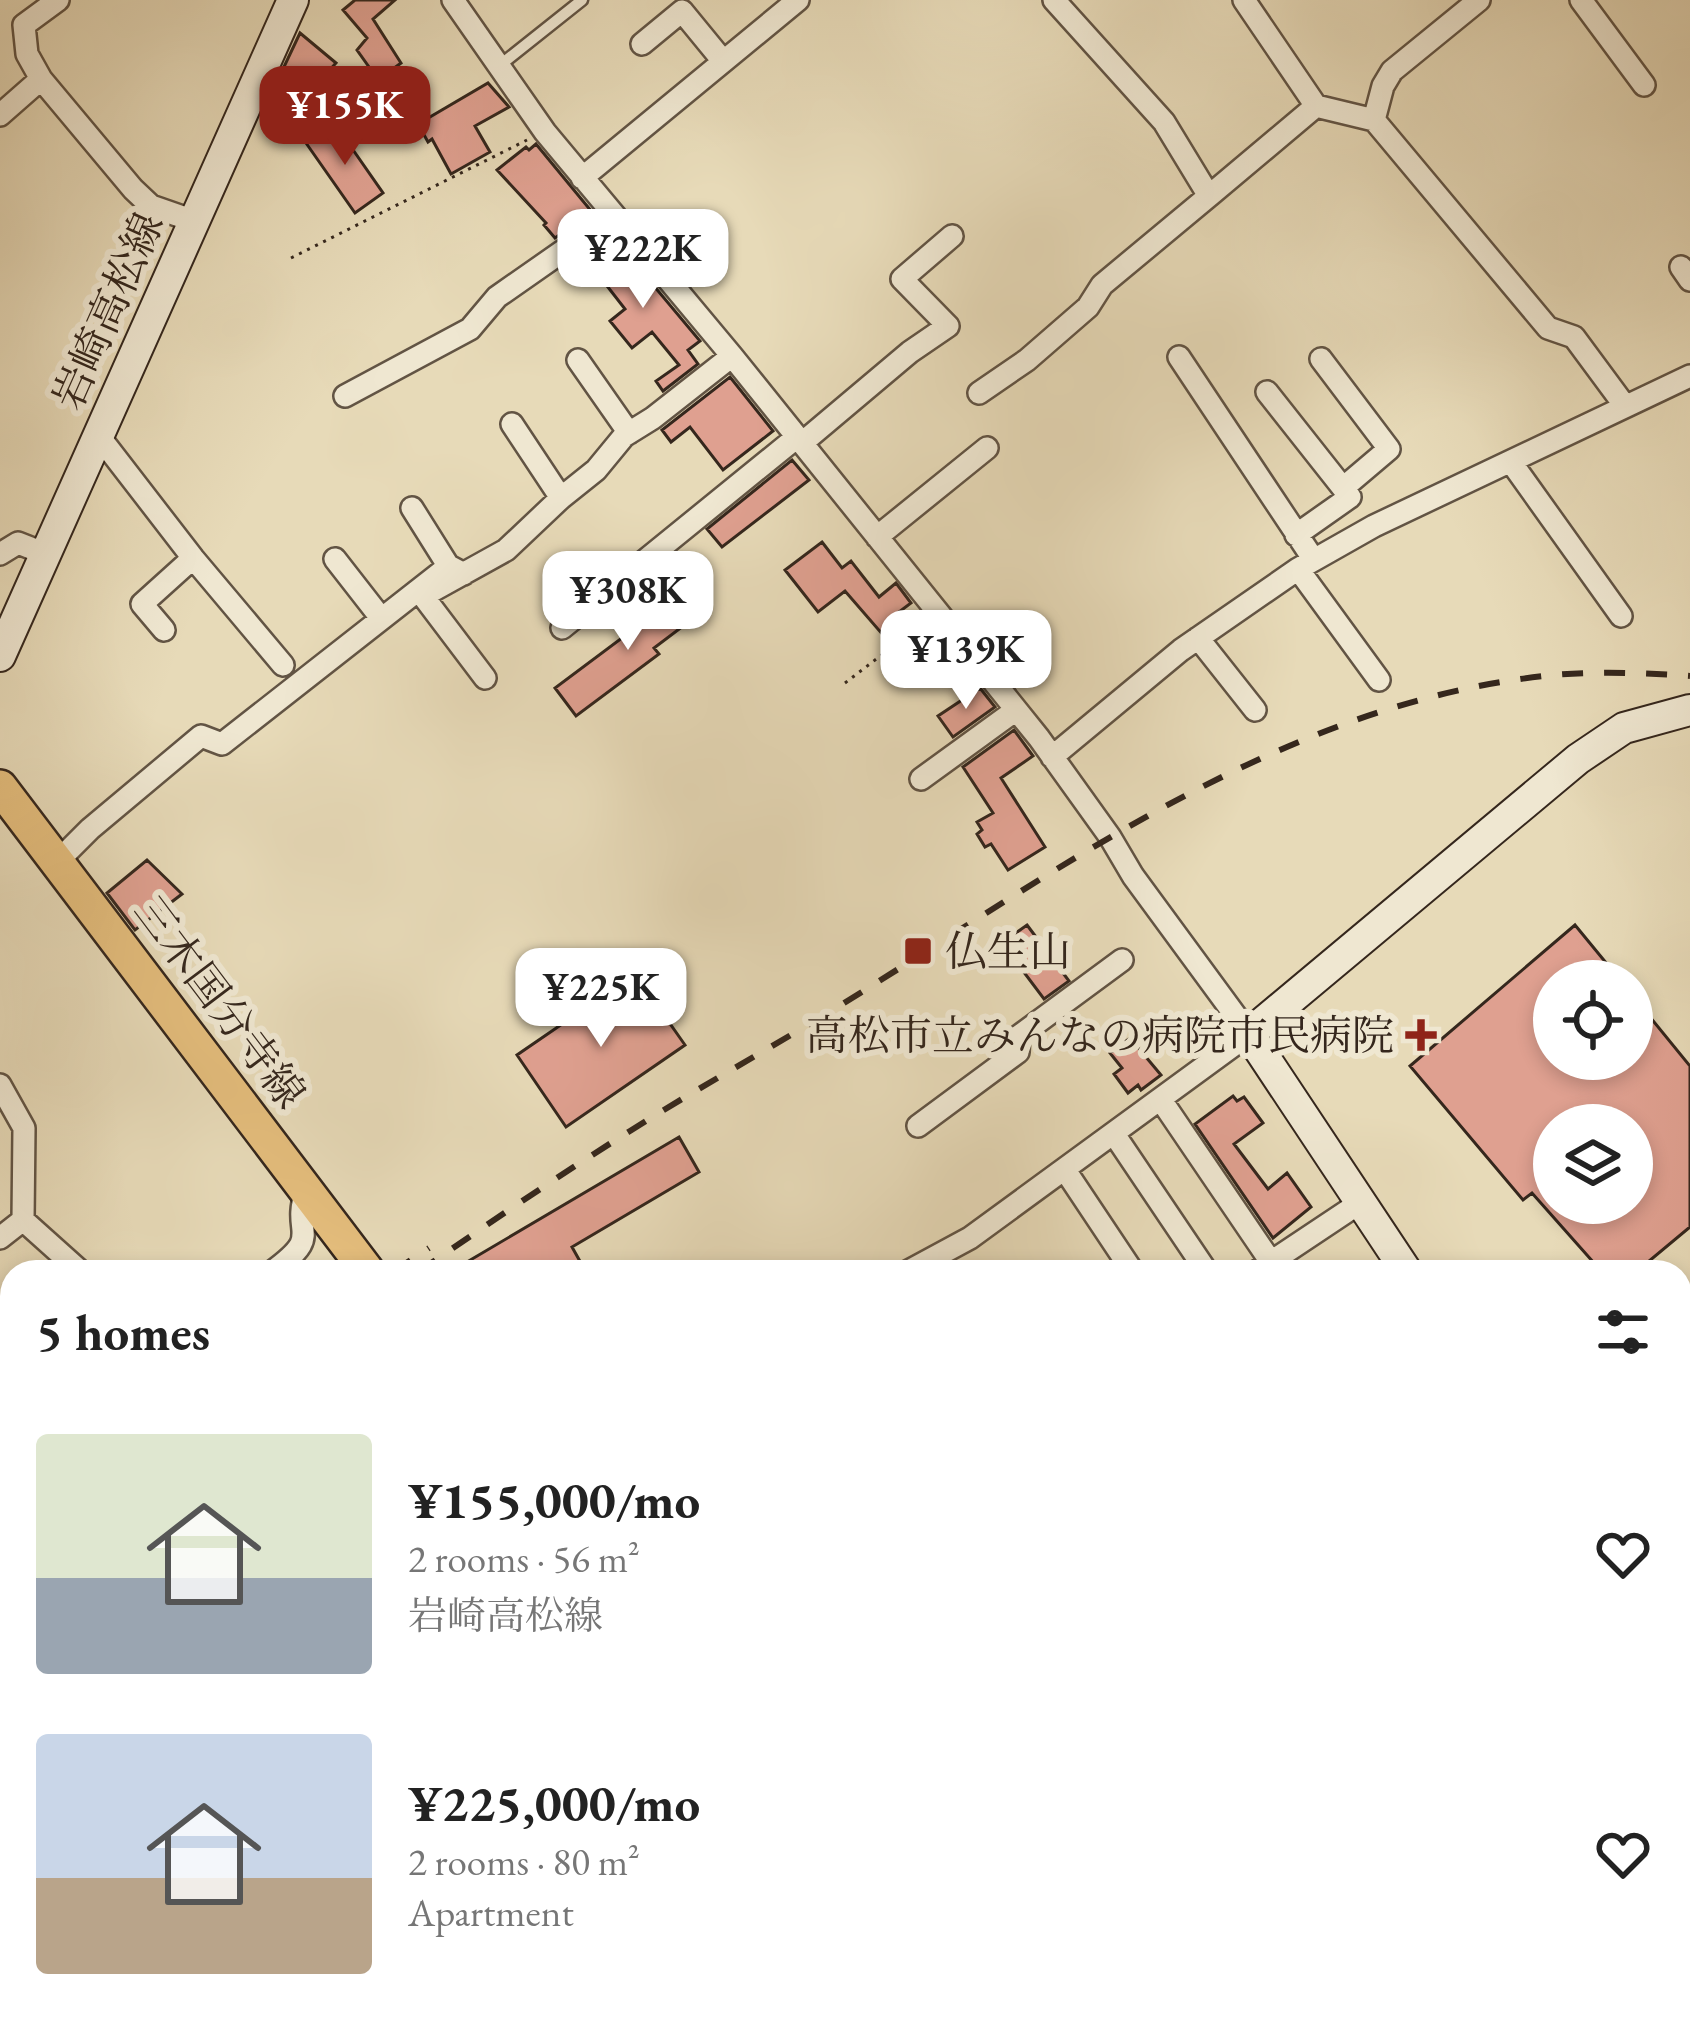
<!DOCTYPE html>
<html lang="en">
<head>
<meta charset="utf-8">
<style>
	body { margin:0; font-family:"EB Garamond","Noto Serif JP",serif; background:#f2f2f2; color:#222; height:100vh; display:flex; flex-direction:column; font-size:45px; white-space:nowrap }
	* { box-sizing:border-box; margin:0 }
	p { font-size:39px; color:#767676 }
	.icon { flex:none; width:66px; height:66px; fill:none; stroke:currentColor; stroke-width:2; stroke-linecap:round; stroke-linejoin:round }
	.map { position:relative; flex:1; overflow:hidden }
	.drawer { position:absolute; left:0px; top:1260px; width:1692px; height:771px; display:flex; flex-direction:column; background:#fff; border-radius:36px 36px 0 0; box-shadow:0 6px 18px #0003 }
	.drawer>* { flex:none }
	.tools { position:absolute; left:1533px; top:960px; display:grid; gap:24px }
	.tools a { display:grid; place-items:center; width:120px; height:120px; border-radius:50%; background:#fff; box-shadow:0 6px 18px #0003; font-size:60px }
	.price { position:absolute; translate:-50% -102px; padding:0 27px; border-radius:24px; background:#fff; color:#222; font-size:39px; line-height:78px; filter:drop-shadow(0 3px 6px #0008) }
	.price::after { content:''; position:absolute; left:50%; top:72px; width:36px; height:27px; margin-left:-18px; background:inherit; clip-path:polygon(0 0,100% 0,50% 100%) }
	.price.selected { background:#8f2418; color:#fff }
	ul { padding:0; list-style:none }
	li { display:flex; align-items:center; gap:36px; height:300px; padding:0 36px }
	li span { display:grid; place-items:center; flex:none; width:336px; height:240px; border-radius:12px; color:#555 }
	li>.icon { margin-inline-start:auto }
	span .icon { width:144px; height:144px; fill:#fffc; stroke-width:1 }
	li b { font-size:51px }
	h2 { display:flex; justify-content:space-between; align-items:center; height:144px; padding:0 36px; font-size:51px }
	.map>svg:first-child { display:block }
</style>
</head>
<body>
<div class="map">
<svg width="1690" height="2029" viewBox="0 0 1690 2029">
	<rect width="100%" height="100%" fill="#e7dab8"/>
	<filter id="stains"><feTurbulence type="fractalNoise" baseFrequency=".00167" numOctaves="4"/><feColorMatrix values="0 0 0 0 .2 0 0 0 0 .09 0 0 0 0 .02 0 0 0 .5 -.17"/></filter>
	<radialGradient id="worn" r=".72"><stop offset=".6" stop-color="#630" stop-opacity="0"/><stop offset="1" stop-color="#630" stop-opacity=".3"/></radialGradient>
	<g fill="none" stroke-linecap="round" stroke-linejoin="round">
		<path stroke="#707f79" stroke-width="6" d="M1680,1889H1690"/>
	</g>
	<path fill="#dfa090" stroke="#35271d" stroke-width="3" fill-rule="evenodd" d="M355,0H395L373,19L401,63L382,77L378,71L374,74L357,50L367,38L343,10Z
		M300,33L336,63L314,87L282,71Z
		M488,83L509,107L475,126L490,152L451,174L432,139L428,142L418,124Z
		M335,124L383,193L355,213L306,143Z
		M536,144L592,212L555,238L544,225L546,223L497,170L526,147L529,150Z
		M612,235L625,257L622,260L646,292L654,286L700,341L688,350L698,364L663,391L656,381L679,365L652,332L632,348L610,321L625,309L583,255Z
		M730,377L773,431L723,470L690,427L671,442L662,430Z
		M792,460L809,480L722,547L707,529Z
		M822,542L842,568L851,561L879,597L896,583L911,603L895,615L907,629L890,643L845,591L818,612L785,570Z
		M690,587L707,608L654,648L659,654L576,716L555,688Z
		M930,626L951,652L933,666L912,640Z
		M980,688L995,707L953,737L938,716Z
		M1014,730L1033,756L1001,778L1045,847L1008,870L991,844L985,847L977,834L982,830L977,822L993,813L963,767Z
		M147,860L182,894L135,930L107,893Z
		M1027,925L1069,981L1044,999L1020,967L1027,962L1009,938Z
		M1575,925L1621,981H1554V1059H1632V995L1690,1066V1227L1636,1272H1602L1532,1193L1523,1200L1410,1066ZM1554,1125H1632V1203H1554Z
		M635,974L685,1045L566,1127L517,1055Z
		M1130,1038L1161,1075L1141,1090L1138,1085L1128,1093L1114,1074L1122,1068L1110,1053Z
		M1233,1096L1237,1101L1244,1097L1263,1123L1234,1144L1268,1189L1287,1173L1311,1207L1273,1238L1195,1124Z
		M679,1137L699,1172L572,1247L586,1272H450Z"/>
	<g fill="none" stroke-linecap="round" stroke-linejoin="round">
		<g stroke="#625444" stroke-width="15">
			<path id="lane" d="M499,66L582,0"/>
		</g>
		<g stroke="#625444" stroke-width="26">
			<path id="street" d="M58,0L24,25L27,54L41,79L133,189L151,206L194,221
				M453,0L545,132L732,356L1039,738L1110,837L1133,876L1249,1034L970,1238L907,1272
				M1581,0L1644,85
				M642,44L682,11L723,61
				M1316,106L1374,120L1548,328L1574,337L1625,406
				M0,115L41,79
				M1374,120L1383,86L1392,71L1479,0
				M582,178L798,0
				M1209,196L1316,106L1244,0
				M1681,267L1690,280
				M1179,357L1314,560
				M1321,359L1389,449L1343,488
				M578,360L629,433
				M1267,392L1350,497L1296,535
				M979,393L1027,360L1088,307L1102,285L1209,196L1164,122L1054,0
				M345,396L470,329L497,297L613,216
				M512,424L561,498L596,470L624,436L653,418L732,356
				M98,435L193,558L283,665
				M802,443L910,352L948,326L902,279L952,236
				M1511,462L1621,616
				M412,508L449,567
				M877,537L987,448
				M0,554L18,543L46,554
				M335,559L381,618
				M1298,569L1379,680
				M562,628L797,437
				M164,630L142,604L193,558
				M1198,638L1255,710
				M485,678L423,596L506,550L561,498
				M1052,757L1181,650L1298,569L1374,526L1690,376
				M921,779L1016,710
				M57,862L90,829L201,736L222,744L449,566L464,574
				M0,1085L24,1128L23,1220L81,1272
				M1161,1100L1271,1262
				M918,1126L1018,1052L1019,1036L1122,960
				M1114,1134L1207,1272
				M1065,1170L1133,1272
				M0,1238L23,1220
				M272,1272C325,1233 291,1237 306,1191
				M1256,1272L1361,1202
				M0,1526L12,1518
				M522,2019L527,2029
				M1269,2019L1275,2029
				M1557,2019L1563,2029
				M792,2028L793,2029
				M109,2029L112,2019
				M895,2029L909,2019"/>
		</g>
		<g stroke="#35271d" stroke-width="34">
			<path id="secondary" d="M0,656L293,0
				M1407,1272L1249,1034L1578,759L1624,728L1690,710
				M1680,1602L1690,1613
				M1680,1802L1690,1795
				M1379,2029L1392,2019"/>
		</g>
		<g stroke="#35271d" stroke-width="38">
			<path id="primary" d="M0,787L368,1272
				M936,2019L944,2029"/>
		</g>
		<path stroke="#35271d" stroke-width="3" stroke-dasharray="3 6" stroke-linecap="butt" d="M291,258L527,140
			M845,683L922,624"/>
		<use href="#lane" stroke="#efe7d1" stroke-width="10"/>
		<use href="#street" stroke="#efe7d1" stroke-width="21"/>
		<use href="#secondary" stroke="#efe7d1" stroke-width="30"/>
		<use href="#primary" stroke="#e4bd7c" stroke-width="33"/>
		<path stroke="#35271d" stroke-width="6" stroke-dasharray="21 21" stroke-linecap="butt" d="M393,1272L429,1248
			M418,1272C488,1224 558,1176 630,1131C704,1084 782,1042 857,995C1073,860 1292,701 1553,675C1599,671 1645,673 1690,676
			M0,1603L12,1593"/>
	</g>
	<g fill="#8f2418" stroke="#efe7d1" stroke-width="4.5">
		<rect x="903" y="936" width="30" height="30" rx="6"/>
		<path d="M1415 1017h12v12h12v12h-12v12h-12v-12h-12v-12h12z"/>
	</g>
	<g text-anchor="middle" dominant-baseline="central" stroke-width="12" stroke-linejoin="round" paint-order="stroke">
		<g font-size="42" fill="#35271d" stroke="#efe7d1">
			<text transform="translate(108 311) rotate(-66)">岩崎高松線</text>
			<text transform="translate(220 1002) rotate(53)">三木国分寺線</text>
		</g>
		<g font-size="42" fill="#35271d" stroke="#efe7d1" text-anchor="start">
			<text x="945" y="951">仏生山</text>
			<text x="1394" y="1035" text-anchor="end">高松市立みんなの病院市民病院</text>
		</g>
	</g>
	<rect width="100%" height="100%" filter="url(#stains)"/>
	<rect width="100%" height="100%" fill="url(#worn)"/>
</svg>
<div class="tools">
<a><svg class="icon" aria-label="locate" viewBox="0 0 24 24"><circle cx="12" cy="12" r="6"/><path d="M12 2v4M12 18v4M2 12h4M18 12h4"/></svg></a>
<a><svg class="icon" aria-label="layers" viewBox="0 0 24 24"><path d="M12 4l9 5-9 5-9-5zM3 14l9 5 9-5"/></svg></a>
</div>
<b class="price selected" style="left:345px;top:168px">¥155K</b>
<b class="price" style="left:643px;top:311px">¥222K</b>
<b class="price" style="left:628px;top:653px">¥308K</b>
<b class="price" style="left:966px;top:712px">¥139K</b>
<b class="price" style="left:601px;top:1050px">¥225K</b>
<section class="drawer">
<h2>5 homes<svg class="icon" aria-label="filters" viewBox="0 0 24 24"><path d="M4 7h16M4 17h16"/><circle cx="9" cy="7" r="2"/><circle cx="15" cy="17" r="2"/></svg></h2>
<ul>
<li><span style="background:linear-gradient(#dfe7d0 60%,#9aa5b1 0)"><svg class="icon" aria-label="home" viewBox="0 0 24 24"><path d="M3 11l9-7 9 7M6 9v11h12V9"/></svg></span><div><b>¥155,000/mo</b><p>2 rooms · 56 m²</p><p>岩崎高松線</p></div><svg class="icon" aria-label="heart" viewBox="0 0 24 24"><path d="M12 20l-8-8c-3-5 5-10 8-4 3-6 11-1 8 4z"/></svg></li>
<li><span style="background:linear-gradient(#c9d6e8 60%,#b9a48a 0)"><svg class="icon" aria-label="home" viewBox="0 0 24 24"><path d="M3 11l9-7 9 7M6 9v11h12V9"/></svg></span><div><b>¥225,000/mo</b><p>2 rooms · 80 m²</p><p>Apartment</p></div><svg class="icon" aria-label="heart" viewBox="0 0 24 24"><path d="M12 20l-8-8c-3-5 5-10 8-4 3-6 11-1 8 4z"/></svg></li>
</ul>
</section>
</div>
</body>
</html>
